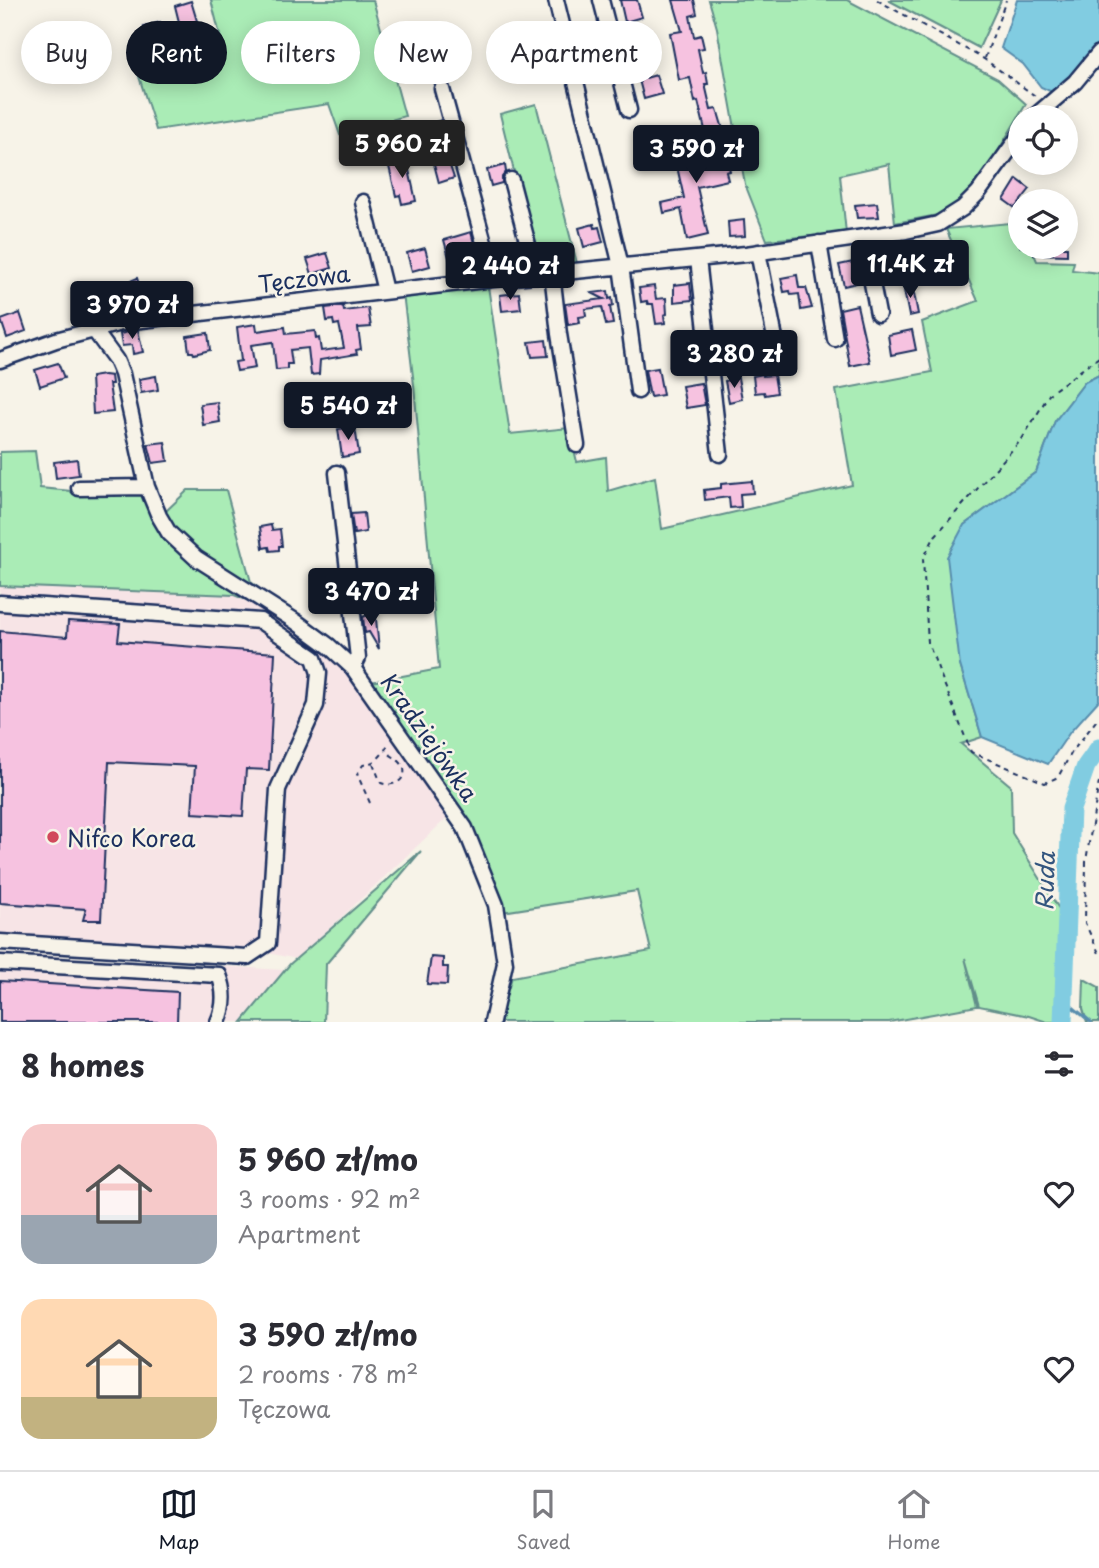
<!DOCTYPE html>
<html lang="en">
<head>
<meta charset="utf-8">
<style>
	body { margin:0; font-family:"Playpen Sans",sans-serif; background:#f2f2f3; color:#2b2b33; height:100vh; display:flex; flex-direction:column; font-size:26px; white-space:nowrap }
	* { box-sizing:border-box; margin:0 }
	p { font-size:23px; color:#7c7c81 }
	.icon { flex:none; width:38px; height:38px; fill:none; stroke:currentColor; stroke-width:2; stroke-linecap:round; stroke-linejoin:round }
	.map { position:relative; height:1022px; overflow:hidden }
	.details { display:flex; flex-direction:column; background:#fff; flex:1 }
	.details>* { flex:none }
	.top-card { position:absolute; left:21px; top:21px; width:700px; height:63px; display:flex; gap:14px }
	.buttons { position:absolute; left:1008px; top:105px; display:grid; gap:14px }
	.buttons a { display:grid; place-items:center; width:70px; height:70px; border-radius:50%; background:#fff; box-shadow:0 4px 18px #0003; font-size:35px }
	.price { position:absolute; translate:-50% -60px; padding:0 16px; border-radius:7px; background:#111827; color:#fff; font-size:23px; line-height:46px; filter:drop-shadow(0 2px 4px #0008) }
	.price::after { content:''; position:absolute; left:50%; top:42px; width:21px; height:16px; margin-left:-10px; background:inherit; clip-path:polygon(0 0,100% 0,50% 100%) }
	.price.current { background:#222; color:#fff }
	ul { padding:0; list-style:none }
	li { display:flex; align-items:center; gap:21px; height:175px; padding:0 21px }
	li span { display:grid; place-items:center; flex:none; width:196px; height:140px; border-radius:21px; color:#555 }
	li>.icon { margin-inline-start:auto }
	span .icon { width:84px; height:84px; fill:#fffc; stroke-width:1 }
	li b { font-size:30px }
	h2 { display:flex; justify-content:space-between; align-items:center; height:84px; padding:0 21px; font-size:30px }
	.tag { padding:0 24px; border-radius:32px; background:#fff; box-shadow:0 4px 18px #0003; font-size:24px; line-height:63px }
	.tag.current { background:#111827; color:#fff }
	.menu { display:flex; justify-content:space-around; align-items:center; height:98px; border-top:2px solid #e1e1e2; background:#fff; font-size:19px; color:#7c7c81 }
	.menu a { display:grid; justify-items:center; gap:4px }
	.menu .current { color:#111827 }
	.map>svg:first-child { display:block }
</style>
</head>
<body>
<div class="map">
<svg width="1099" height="1022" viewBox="0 0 1099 1022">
	<rect width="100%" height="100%" fill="#f7f3e8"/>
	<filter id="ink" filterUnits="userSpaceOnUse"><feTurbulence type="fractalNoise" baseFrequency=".0143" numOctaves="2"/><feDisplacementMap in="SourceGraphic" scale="14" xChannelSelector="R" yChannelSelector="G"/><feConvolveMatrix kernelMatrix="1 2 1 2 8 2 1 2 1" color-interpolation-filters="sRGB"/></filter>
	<g filter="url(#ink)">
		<path fill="#f7e4e6" d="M0,586L234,595L254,603L295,628L342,666L369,698L448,817L297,959L243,948L0,935Z
			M0,953L284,970L245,1022H0Z"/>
		<path fill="#aaecb6" stroke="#628e8a" stroke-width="2" d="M211,0H373L405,116L340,135L329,104L156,130L134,61L222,43Z
			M709,0H847L998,79L1026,104L975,190L943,214L895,223L889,164L840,175L846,233L767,240L745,184L717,28Z
			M888,0H1001L979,48Z
			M536,104L578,267L538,270L500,114Z
			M1020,222V247H1031L1037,261L1074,262L1072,270L1099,273V375L1085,382L1055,421L1036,472L964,525L960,665L982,737L961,744L1011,786L1012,833L1061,912L1056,1022H1047L1029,1016L979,1006L965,958L977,1006L889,1022H498L512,977L651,951L637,891L502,912L496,887L468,820L371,682L439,669L414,385L403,293L488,286L510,434L569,428L577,462L606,457L608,491L655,477L662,529L852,485L836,390L932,372L922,322L978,301L946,229Z
			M35,451L40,488L82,492L140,491L168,542L203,571L254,603L234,595L0,586V452Z
			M188,490H226L251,582L270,597L210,563L177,537L158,508L166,511Z
			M421,851L326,964L324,1022H242L290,964Z
			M1084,979L1099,987V1022H1087L1083,1009Z"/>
		<path fill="#81cce1" stroke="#588dad" stroke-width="2" d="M1017,0H1099V45L1087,63L1052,92L1041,87L1023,64L1001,48Z
			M1099,375V700L1070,732L1048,764L982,737L960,665L947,557L964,525L1036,472L1055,421L1085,382Z"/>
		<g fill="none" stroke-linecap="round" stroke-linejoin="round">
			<path stroke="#588dad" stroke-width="3.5" d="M1064,1000L1091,1022"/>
			<path stroke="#81cce1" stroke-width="19" d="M1063,1022L1071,809L1086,766L1099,748"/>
		</g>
		<path fill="#f6c2e0" stroke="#1b2f5e" stroke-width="2" d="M620,0H637L642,17L625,22Z
			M673,0H694L697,14L690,16L694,37L701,35L704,48L698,49L703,73L706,72L708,84H705L711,110L717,109L723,129L706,134L698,101L695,102L690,78L679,80L670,33L682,31Z
			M191,1L197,21L180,26L175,6Z
			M160,22L165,38L149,43L144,27Z
			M433,48L438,65L423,68L419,52Z
			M656,75L662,94L644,99L639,80Z
			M441,120L447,144L431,149L424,126Z
			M687,140L690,156L725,148L730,171L726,172L728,180L697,187L708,235L687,240L681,209L664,213L662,203L684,198L672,144Z
			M397,155L399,163L407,161L416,201L402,204L400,195L396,196L387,158Z
			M448,160L454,178L439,183L434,164Z
			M505,165L506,172L502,177V183L491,186L487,170Z
			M1017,179L1030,189L1015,208L1004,200Z
			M877,203L879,217L857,218L855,205Z
			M744,220L745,236L729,237L728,222Z
			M594,224L595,228L599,227L603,242L584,247L579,228Z
			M471,232L477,254L450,261L444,240Z
			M515,246L518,260L502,263L497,249Z
			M1034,247H1067V255L1034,254Z
			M425,248L430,266L412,271L407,253Z
			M921,250L923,256L925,255L928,266L908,271L904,255Z
			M327,253L332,268L312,274L307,259Z
			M858,261L861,282L844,286L839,265Z
			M797,275L799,288H806L812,308L801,310L799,294L791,295L790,291L784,292L781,278Z
			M137,278L143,298L123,301L119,286Z
			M690,283L692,300L674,302V285Z
			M912,283L918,314L909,316L903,285Z
			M654,286L656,299L666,298L667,314L664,315L665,323L656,324L653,304H648L647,301L641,302L639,288Z
			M608,291L609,299L612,298L613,306L610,307L613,324L606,325L602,307L585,309L586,316L579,317L580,323L568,325L565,304L604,299L592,293Z
			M519,293L521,309L502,311L500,295Z
			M857,305L870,362L850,366L840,309Z
			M343,306L344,311L368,308L371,327L358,328L361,349L356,350L357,354L320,360L319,374L311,375L308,348L290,350L292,364H287V369L276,370L273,342L251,345L255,368L237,371L235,362L241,361L237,327L256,324L257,331L285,327L286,334L315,331L316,339L319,338L321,351L344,348L339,324L334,325L333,320L327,321L325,308Z
			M20,313L26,331L7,338L1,320Z
			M138,330L143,352L133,354L132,345L122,346L120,334Z
			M912,330L916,350L891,355L888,335Z
			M208,333L210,350L194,354L193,352H189L187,336Z
			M546,340L548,356L532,357L529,342Z
			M58,363L64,378L40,386L35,370Z
			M658,368L663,395L650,397L645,370Z
			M763,374V376L774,375L777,393L765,395L764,392L755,393L753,376Z
			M104,375L111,376L112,384H109L113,412L93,414L91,377Z
			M156,376L158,390L141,393L139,379Z
			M738,378L742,399L729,402L725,381Z
			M701,383L705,405L686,408L682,386Z
			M217,402L220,422L203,425L200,404Z
			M355,427L359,454L342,457L338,429Z
			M165,442L168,461L153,463L148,444Z
			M77,459L79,475L56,478L54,462Z
			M752,481L753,493L740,494L741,507L730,508L729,497L705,500L704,490L721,488V484Z
			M364,513L366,532L354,534L351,514Z
			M271,525L272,530L280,529L282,546H279V550L270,551L269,547L263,548L260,527Z
			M369,614L376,619L379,649L369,632L365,633L363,617Z
			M68,621L120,624L118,641L275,653L269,770L246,769L243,816L192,813L195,766L109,762L101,920H83L86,909L0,903V631L67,637Z
			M431,957L443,958V967H448L447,985L427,984Z
			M0,981L178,992L177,1022H0Z"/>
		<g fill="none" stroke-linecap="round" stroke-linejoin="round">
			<g stroke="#1b2f5e" stroke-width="19">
				<path id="minor" d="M556,0L621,266L638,391
					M609,31L629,110
					M567,42L609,31L601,0
					M442,89L494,279
					M1034,117L1075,82L1099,53
					M511,180L536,275
					M363,202L385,291
					M863,237L878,314
					M819,243L835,339
					M758,252L777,348
					M698,259L720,454
					M552,273L559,334L577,445
					M94,330L116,360L122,374L147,487L159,516L169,533L196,558L295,621L329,646L353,668L465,828L496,905L505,963L492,1022
					M0,360L56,340L125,322L494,279L746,254L906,231L938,224L963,208L978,193L1020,135
					M337,473L358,658L353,668
					M79,488L147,487
					M0,603L260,621L314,658L319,673L316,705L278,789L268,943L247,957L0,942
					M0,963L219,975C225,990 225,1007 218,1022"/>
			</g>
			<path stroke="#1b2f5e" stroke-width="2" stroke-dasharray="5 5" stroke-linecap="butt" d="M877,0L984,59L1038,98
				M985,58L1006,0
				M1099,357L1050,393L1022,439L935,536L923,559L928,643L971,752L1045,783L1058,777L1072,752L1099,717
				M373,763L381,783C397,789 412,775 400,762C396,758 390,755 386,751
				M1099,782L1086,861L1085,923L1099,953
				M370,803L357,774L363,765C376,763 383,755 389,742"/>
			<use href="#minor" stroke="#f7f3e8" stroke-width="14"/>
		</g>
	</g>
	<circle fill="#d1495b" stroke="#f7f3e8" stroke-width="2.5" cx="53" cy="837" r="7"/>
	<g text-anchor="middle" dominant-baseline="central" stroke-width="5" stroke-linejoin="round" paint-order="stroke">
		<g font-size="23" fill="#1b2f5e" stroke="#f7f3e8">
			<text transform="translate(304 278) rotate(-7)">Tęczowa</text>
			<text transform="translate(430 737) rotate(55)">Kradziejówka</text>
		</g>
		<g font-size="23" fill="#1b2f5e" stroke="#f7f3e8" text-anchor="start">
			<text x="67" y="837">Nifco Korea</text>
		</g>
		<g font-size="24" font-style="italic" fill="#34567f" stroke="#f7f3e8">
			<text transform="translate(1044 881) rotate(-88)">Ruda</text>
		</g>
	</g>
</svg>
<div class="buttons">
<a><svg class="icon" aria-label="locate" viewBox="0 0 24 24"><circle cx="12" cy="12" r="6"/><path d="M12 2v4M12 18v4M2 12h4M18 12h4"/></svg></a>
<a><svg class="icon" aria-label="layers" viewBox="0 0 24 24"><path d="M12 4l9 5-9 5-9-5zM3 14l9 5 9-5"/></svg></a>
</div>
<b class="price current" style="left:402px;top:180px">5 960 zł</b>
<b class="price" style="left:696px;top:185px">3 590 zł</b>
<b class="price" style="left:910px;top:300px">11.4K zł</b>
<b class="price" style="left:510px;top:302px">2 440 zł</b>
<b class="price" style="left:132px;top:341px">3 970 zł</b>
<b class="price" style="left:734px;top:390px">3 280 zł</b>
<b class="price" style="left:348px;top:442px">5 540 zł</b>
<b class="price" style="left:371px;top:628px">3 470 zł</b>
<div class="top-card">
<a class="tag">Buy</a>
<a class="tag current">Rent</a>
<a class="tag">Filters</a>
<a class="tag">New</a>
<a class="tag">Apartment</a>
</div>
</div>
<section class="details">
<h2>8 homes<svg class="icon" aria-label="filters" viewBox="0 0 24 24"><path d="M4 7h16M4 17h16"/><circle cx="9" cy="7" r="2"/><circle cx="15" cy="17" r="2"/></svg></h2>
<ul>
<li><span style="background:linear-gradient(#f6c9c9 65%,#9aa5b1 0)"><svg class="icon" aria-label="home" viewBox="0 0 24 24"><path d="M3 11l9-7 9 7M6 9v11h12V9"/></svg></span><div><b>5 960 zł/mo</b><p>3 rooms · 92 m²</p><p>Apartment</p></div><svg class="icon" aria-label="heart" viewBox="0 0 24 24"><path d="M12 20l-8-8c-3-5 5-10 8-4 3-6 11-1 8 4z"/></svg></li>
<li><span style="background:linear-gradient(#ffd9b3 70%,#c2b280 0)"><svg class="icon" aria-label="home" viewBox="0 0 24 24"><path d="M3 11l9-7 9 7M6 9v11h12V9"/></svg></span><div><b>3 590 zł/mo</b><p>2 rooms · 78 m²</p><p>Tęczowa</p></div><svg class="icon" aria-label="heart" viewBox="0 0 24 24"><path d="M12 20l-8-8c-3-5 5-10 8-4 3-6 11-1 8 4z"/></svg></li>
</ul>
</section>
<nav class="menu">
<a class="current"><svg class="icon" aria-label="map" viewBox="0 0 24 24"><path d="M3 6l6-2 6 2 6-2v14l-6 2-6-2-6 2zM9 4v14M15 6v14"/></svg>Map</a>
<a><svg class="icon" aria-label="saved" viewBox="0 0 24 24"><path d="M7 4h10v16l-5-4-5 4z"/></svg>Saved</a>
<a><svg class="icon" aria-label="home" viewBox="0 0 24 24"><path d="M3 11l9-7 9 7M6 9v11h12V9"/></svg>Home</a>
</nav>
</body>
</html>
